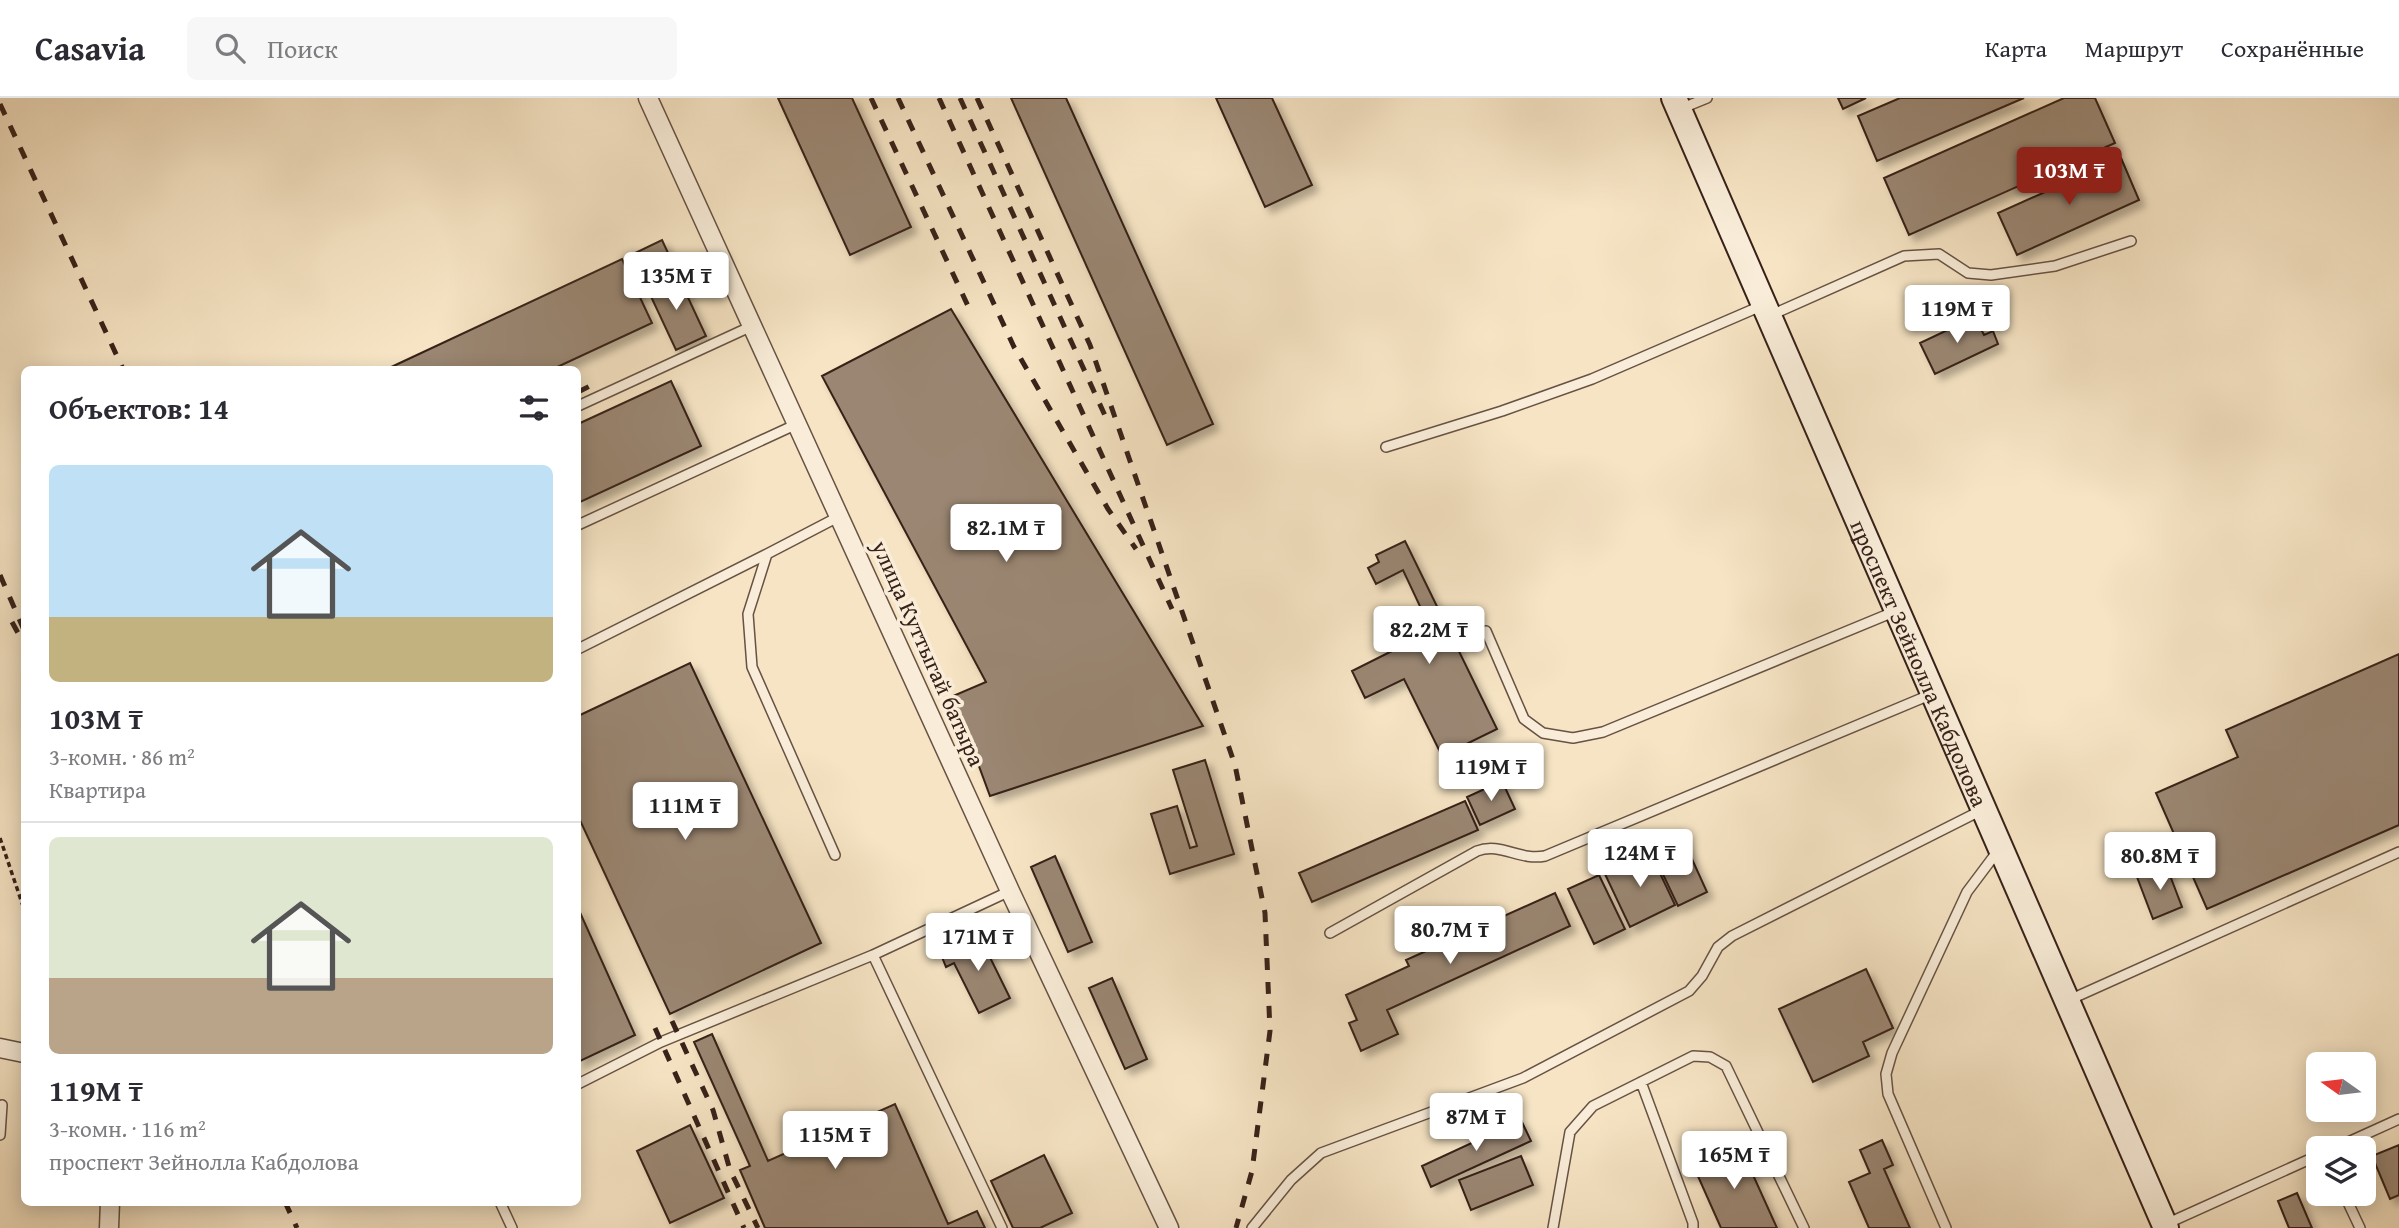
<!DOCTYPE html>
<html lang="ru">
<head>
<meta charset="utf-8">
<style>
	body { margin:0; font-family:"Gentium Book Plus",serif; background:#f7f7f7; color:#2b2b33; height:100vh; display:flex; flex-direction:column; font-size:26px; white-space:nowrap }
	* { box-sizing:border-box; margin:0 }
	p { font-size:23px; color:#7c7c81 }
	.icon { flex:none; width:38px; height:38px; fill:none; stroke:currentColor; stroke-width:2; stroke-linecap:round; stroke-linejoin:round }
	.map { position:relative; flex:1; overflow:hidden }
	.drawer { position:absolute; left:21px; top:268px; width:560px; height:840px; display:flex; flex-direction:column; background:#fff; border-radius:10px; box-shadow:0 4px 18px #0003 }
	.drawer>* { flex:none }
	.needle { width:46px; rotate:284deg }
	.buttons { position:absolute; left:2306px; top:954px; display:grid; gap:14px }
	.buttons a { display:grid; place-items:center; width:70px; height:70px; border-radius:10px; background:#fff; box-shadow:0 4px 18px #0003; font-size:35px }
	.price { position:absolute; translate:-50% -60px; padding:0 16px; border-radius:7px; background:#fff; color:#222; font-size:23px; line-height:46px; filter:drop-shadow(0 2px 4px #0008) }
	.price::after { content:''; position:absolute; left:50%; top:42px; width:21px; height:16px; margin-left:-10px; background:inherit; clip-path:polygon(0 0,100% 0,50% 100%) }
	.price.selected { background:#8f2418; color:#fff }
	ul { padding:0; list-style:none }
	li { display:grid; align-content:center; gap:14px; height:371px; padding:0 28px }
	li+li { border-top:2px solid #e1e1e2 }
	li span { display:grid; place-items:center; height:217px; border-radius:10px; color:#555 }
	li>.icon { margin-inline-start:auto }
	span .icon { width:126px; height:126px; fill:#fffc; stroke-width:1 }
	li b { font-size:30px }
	h2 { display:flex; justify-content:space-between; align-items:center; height:84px; padding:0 28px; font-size:30px }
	header { display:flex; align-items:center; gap:42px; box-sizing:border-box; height:98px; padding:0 35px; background:#fff; border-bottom:2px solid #e1e1e2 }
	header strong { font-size:33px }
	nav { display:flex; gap:38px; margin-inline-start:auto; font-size:24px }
	.search { width:490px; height:63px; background:#f7f7f7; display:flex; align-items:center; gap:18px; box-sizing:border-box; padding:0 24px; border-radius:10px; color:#7c7c81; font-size:26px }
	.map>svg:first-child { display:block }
</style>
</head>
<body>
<header>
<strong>Casavia</strong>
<div class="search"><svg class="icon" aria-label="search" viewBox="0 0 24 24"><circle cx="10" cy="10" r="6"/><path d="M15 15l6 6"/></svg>Поиск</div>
<nav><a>Карта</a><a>Маршрут</a><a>Сохранённые</a></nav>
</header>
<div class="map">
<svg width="2399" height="1130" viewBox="0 0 2399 1130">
	<defs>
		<filter id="shadow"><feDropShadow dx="6" dy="6" stdDeviation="3.5" flood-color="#0004"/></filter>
	</defs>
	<rect width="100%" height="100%" fill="#f6e4c4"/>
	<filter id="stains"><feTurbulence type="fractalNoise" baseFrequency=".00286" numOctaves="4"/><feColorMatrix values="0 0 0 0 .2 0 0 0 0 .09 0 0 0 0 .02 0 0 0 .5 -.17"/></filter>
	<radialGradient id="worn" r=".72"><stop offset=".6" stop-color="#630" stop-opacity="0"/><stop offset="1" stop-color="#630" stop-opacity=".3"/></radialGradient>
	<path fill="#9a8672" stroke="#372119" stroke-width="2" filter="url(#shadow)" d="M778,0H852L911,129L850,157Z
		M1011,0H1066L1213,326L1167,347Z
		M1216,0H1272L1312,87L1265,109Z
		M1838,0H1866L1843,11Z
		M1900,0H2024L1877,63L1858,18Z
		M2064,0H2095L2115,45L1909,137L1884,80Z
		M2121,60L2139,102L2017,157L1998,115Z
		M662,142L675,170L645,184L633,156Z
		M622,161L652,225L553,271H387Z
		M677,176L706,238L676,252L647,190Z
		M951,211L1203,628L990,698L953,598L986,584L822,278Z
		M1975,219L1984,237L1993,233L1998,246L1935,276L1920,245Z
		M671,283L701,348L578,405V326Z
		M1405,443L1497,631L1442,658L1404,581L1365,600L1352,573L1422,538L1417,526L1426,521L1403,472L1376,486L1368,470L1379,464L1376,457Z
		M2399,556V727L2207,811L2156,695L2238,659L2226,632Z
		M690,565L821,845L670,916L578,718V618Z
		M1205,662L1234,756L1170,776L1151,716L1177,708L1190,750L1197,748L1173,672Z
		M1502,683L1515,711L1480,727L1467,699Z
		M1465,703L1478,732L1312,804L1299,775Z
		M1681,737L1707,794L1678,808L1651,751Z
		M1649,752L1675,807L1630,829L1604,774Z
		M1055,758L1092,844L1068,854L1031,769Z
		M2166,767L2182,809L2153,821L2137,779Z
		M1599,777L1625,831L1594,846L1568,791Z
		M1555,795L1570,828L1387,912L1398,936L1361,953L1349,925L1357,922L1346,897L1409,868L1406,862Z
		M578,810L635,937L578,964Z
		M976,831L1010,900L979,915L954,865L946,869L942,859L972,843L968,835Z
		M1866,871L1893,930L1863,944L1869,958L1813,984L1779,911Z
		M1112,880L1147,961L1125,971L1089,890Z
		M712,936L768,1063L895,1006L948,1126L977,1113L985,1130H765L740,1072L750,1068L694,944Z
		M1521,1022L1531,1043L1431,1089L1422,1068Z
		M690,1027L724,1100L670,1125L637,1053Z
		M1882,1042L1893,1067L1884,1071L1910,1130H1869L1849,1084L1870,1075L1860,1052Z
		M1739,1046L1777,1130H1721L1693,1067Z
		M2399,1047V1097L2390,1101L2372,1058Z
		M1044,1057L1072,1115L1040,1130H1013L991,1083Z
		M1521,1058L1533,1087L1471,1112L1459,1082Z
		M2297,1095L2312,1130H2289L2278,1103Z"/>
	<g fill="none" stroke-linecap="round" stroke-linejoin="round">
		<g stroke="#675244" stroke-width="12">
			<path id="service" d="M1680,11L1707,0
				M1769,218L1904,158L1939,156L1968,175L1991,177L2055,168L2131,143
				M578,308L752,228
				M1386,349L1502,313L1592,281L1761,208
				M578,427L797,326
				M1486,533L1524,621L1543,635L1573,640L1603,634L1896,513
				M578,551L767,456
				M835,757L752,569L748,516L767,456L840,418
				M1330,835L1477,753C1501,744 1519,763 1545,758L1932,596
				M873,857L1002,1130
				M2069,902L2399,754
				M1641,984L1693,1125V1130
				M578,986L661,944L873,857L1010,793
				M0,1037L2,1007
				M2335,1050L2399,1021
				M2344,1096L2360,1130
				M500,1104L512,1130
				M2166,1126L2319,1057
				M1252,1130L1291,1082L1321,1055L1523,980L1689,893L1702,878L1718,849L1732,838L1982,712
				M1553,1130L1570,1034L1593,1008L1693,958L1710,959L1726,968L1804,1130
				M1946,1130L1888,996L1886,976L1892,955L1967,794L1997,754"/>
		</g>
		<g stroke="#675244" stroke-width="21">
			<path id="minor" d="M648,0L1010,793L1169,1130
				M0,950L24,955
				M109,1130L110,1104"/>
		</g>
		<g stroke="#372119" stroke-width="28">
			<g id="secondary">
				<path id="s1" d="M1674,0L2166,1130"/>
			</g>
		</g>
		<path stroke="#372119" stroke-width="3.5" stroke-dasharray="5 3.5" stroke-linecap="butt" d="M0,740L24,811"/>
		<use href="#service" stroke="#f9edd9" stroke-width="9"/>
		<use href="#minor" stroke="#f9edd9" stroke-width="18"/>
		<use href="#secondary" stroke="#f9edd9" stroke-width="24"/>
		<path stroke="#372119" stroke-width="5" stroke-dasharray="12 12" stroke-linecap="butt" d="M871,0L968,208
			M898,0L1014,249L1108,411L1136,451
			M939,0L1172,511
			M960,0L1107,322
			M977,0L1090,247L1235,667L1265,815L1270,933L1252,1073L1236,1130
			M0,6L123,271
			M578,294L594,286
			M0,477L24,532
			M12,524L24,546
			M672,923L713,1012L730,1072L758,1130
			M655,930L744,1130
			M285,1104L297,1130"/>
	</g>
	<g text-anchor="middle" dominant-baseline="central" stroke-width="7" stroke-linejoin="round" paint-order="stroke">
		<g font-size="23" fill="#372119" stroke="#f9edd9">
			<text transform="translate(929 555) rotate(66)">улица Куттыгай батыра</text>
			<text stroke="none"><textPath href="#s1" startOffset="616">проспект Зейнолла Кабдолова</textPath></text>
		</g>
	</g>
	<rect width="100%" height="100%" filter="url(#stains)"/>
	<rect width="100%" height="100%" fill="url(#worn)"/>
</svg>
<div class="buttons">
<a><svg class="needle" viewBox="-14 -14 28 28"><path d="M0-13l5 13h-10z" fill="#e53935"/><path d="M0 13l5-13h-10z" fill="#7c7c81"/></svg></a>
<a><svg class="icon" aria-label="layers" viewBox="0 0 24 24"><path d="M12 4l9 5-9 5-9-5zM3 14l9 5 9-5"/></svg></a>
</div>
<b class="price selected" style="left:2069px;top:109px">103M ₸</b>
<b class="price" style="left:676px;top:214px">135M ₸</b>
<b class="price" style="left:1957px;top:247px">119M ₸</b>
<b class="price" style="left:1006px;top:466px">82.1M ₸</b>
<b class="price" style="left:1429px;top:568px">82.2M ₸</b>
<b class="price" style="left:1491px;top:705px">119M ₸</b>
<b class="price" style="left:685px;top:744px">111M ₸</b>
<b class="price" style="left:1640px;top:791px">124M ₸</b>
<b class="price" style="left:2160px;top:794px">80.8M ₸</b>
<b class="price" style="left:1450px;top:868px">80.7M ₸</b>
<b class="price" style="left:978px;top:875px">171M ₸</b>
<b class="price" style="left:1476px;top:1055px">87M ₸</b>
<b class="price" style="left:835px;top:1073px">115M ₸</b>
<b class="price" style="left:1734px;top:1093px">165M ₸</b>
<section class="drawer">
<h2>Объектов: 14<svg class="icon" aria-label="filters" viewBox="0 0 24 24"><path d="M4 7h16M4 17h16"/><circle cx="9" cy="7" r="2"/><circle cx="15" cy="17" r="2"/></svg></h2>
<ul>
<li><span style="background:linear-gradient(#bfe0f5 70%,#c2b280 0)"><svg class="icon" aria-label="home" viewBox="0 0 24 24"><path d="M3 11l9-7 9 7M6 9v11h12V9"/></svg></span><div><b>103M ₸</b><p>3-комн. · 86 m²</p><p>Квартира</p></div></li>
<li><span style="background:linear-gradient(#dfe7d0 65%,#b9a48a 0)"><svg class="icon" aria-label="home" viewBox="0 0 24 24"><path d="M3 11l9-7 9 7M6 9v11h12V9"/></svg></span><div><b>119M ₸</b><p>3-комн. · 116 m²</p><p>проспект Зейнолла Кабдолова</p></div></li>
</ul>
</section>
</div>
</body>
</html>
